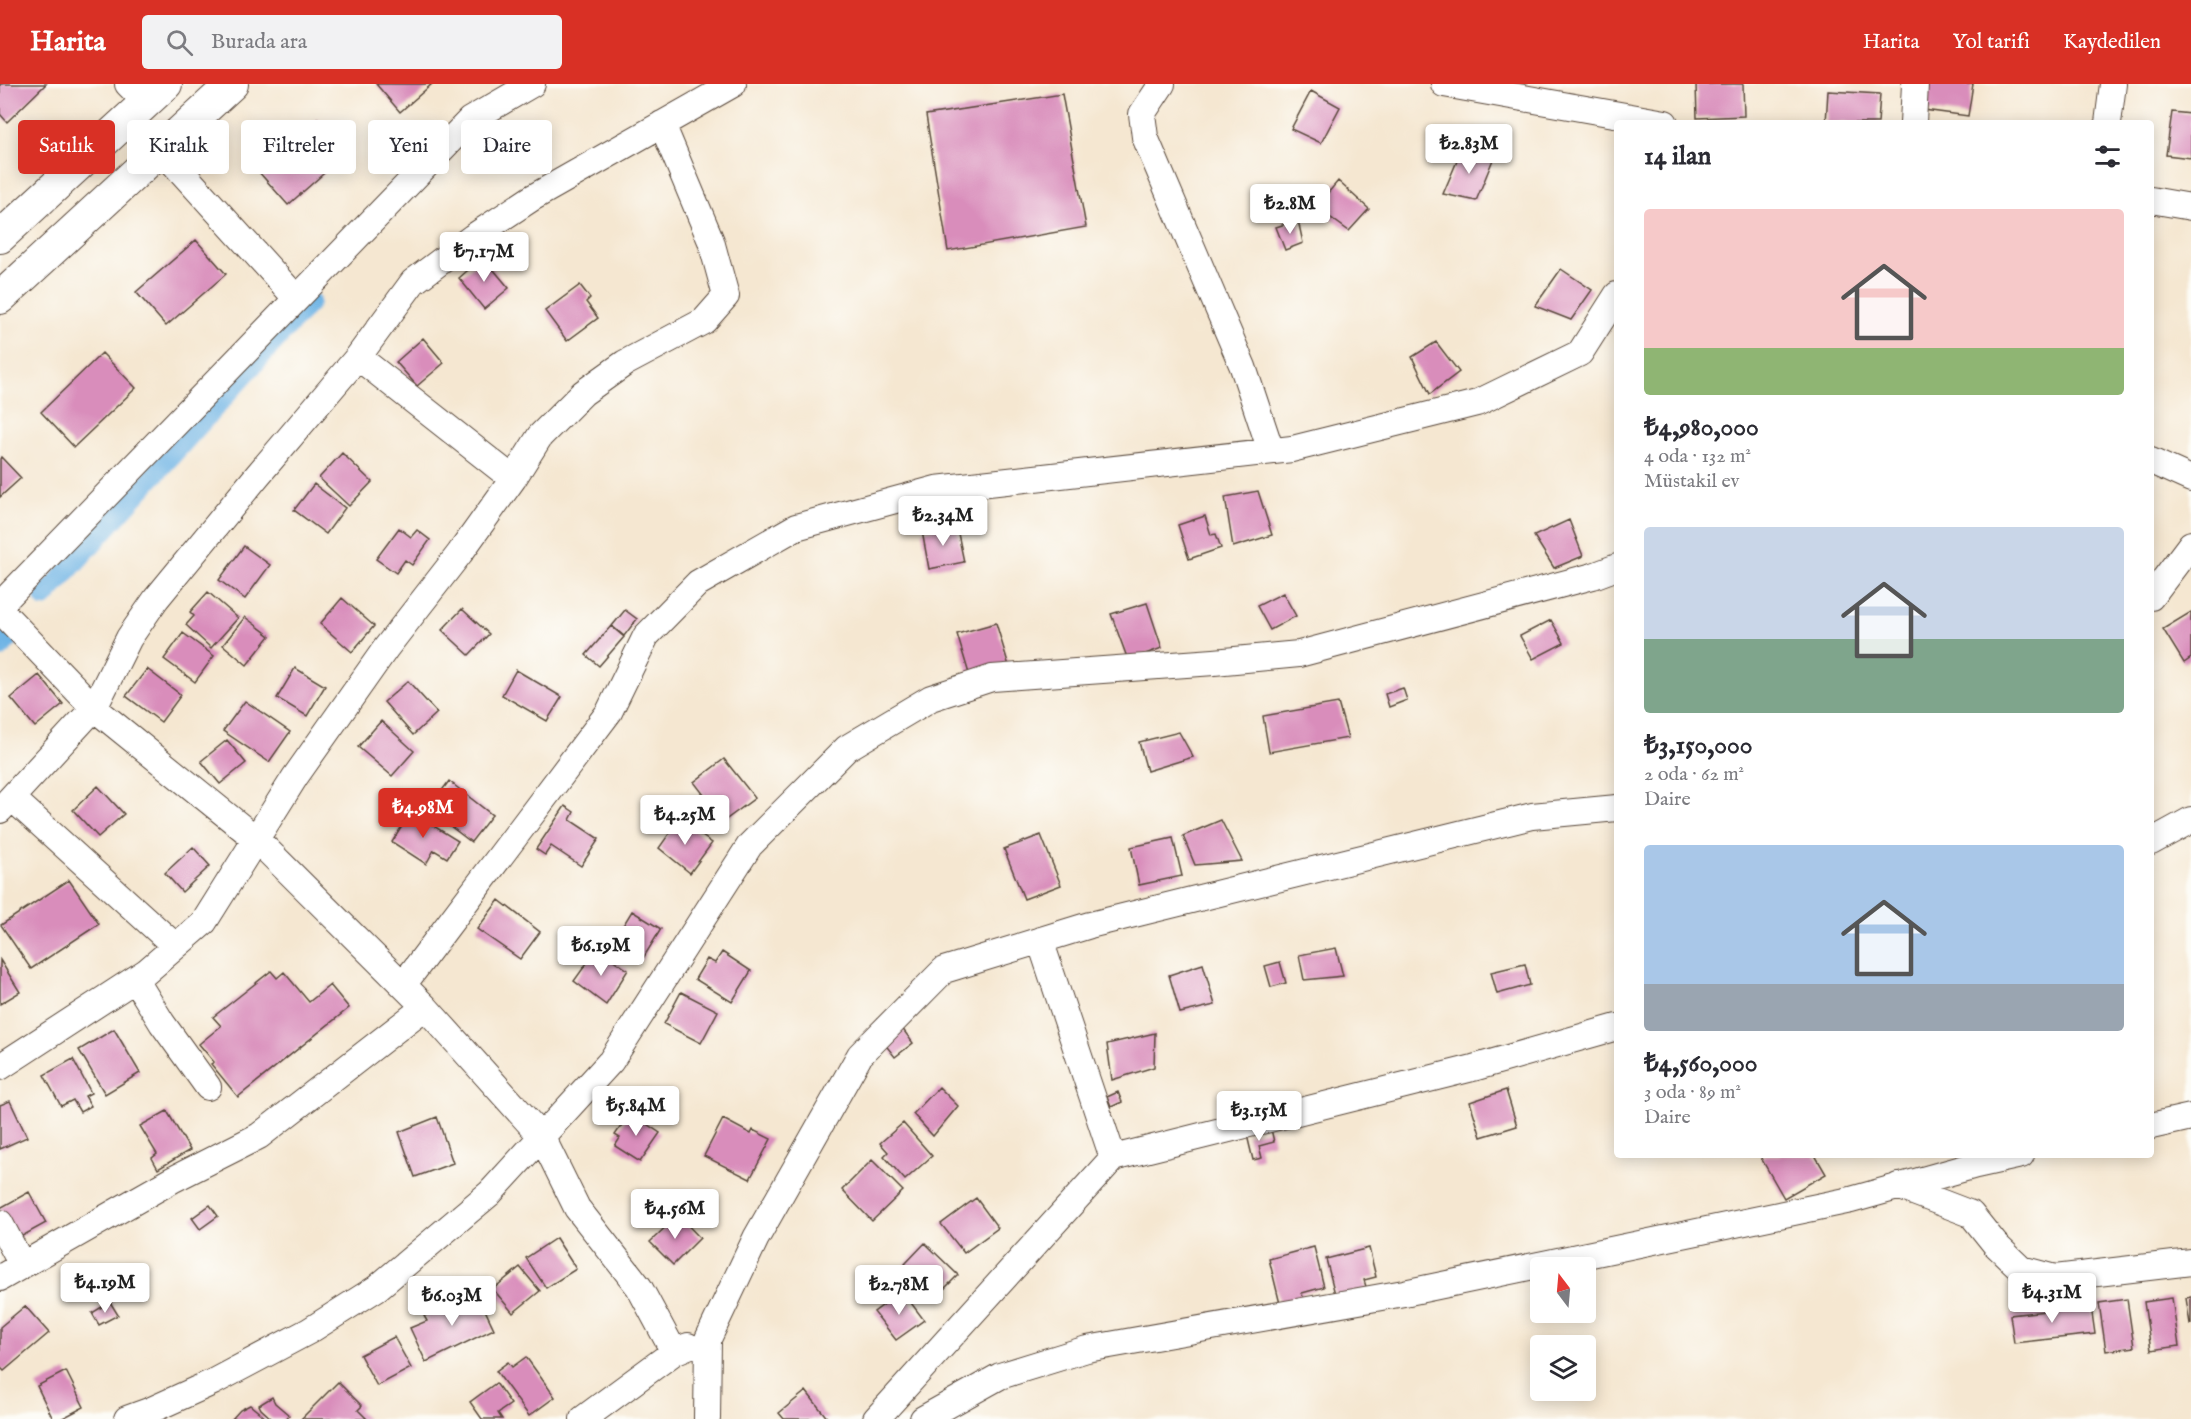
<!DOCTYPE html>
<html lang="tr">
<head>
<meta charset="utf-8">
<style>
	body { margin:0; font-family:"IM FELL English",serif; background:#f2f2f3; color:#2b2b33; height:100vh; display:flex; flex-direction:column; font-size:22px; white-space:nowrap }
	* { box-sizing:border-box; margin:0 }
	p { font-size:20px; color:#7c7c81 }
	.icon { flex:none; width:33px; height:33px; fill:none; stroke:currentColor; stroke-width:2; stroke-linecap:round; stroke-linejoin:round }
	.map { position:relative; flex:1; overflow:hidden }
	.panel { position:absolute; left:1614px; top:36px; width:540px; height:1038px; display:flex; flex-direction:column; background:#fff; border-radius:6px; box-shadow:0 3px 15px #0003 }
	.panel>* { flex:none }
	.hud { position:absolute; left:18px; top:36px; width:570px; height:54px; display:flex; gap:12px }
	.needle { width:39px; rotate:344deg }
	.buttons { position:absolute; left:1530px; top:1173px; display:grid; gap:12px }
	.buttons a { display:grid; place-items:center; width:66px; height:66px; border-radius:6px; background:#fff; box-shadow:0 3px 15px #0003; font-size:30px }
	.price { position:absolute; translate:-50% -51px; padding:0 14px; border-radius:6px; background:#fff; color:#222; font-size:20px; line-height:39px; filter:drop-shadow(0 2px 3px #0008) }
	.price::after { content:''; position:absolute; left:50%; top:36px; width:18px; height:14px; margin-left:-9px; background:inherit; clip-path:polygon(0 0,100% 0,50% 100%) }
	.price.on { background:#d93025; color:#fff }
	ul { padding:0; list-style:none }
	li { display:grid; align-content:center; gap:12px; height:318px; padding:0 30px }
	li span { display:grid; place-items:center; height:186px; border-radius:6px; color:#555 }
	li>.icon { margin-inline-start:auto }
	span .icon { width:108px; height:108px; fill:#fffc; stroke-width:1 }
	li b { font-size:26px }
	h2 { display:flex; justify-content:space-between; align-items:center; height:72px; padding:0 30px; font-size:26px }
	.tag { padding:0 21px; border-radius:6px; background:#fff; box-shadow:0 3px 15px #0003; font-size:21px; line-height:54px }
	.tag.on { background:#d93025; color:#fff }
	header { display:flex; align-items:center; gap:36px; box-sizing:border-box; height:84px; padding:0 30px; background:#d93025; color:#fff }
	header strong { font-size:28px }
	nav { display:flex; gap:33px; margin-inline-start:auto; font-size:21px }
	.search { width:420px; height:54px; background:#f2f2f3; display:flex; align-items:center; gap:15px; box-sizing:border-box; padding:0 21px; border-radius:6px; color:#7c7c81; font-size:22px }
	.map>svg:first-child { display:block }
</style>
</head>
<body>
<header>
<strong>Harita</strong>
<div class="search"><svg class="icon" aria-label="search" viewBox="0 0 24 24"><circle cx="10" cy="10" r="6"/><path d="M15 15l6 6"/></svg>Burada ara</div>
<nav><a>Harita</a><a>Yol tarifi</a><a>Kaydedilen</a></nav>
</header>
<div class="map">
<svg width="2191" height="1335" viewBox="0 0 2191 1335">
	<rect width="100%" height="100%" fill="#fdfcf7"/>
	<filter id="ink" filterUnits="userSpaceOnUse"><feTurbulence type="fractalNoise" baseFrequency=".0167" numOctaves="2"/><feDisplacementMap in="SourceGraphic" scale="12" xChannelSelector="R" yChannelSelector="G"/><feConvolveMatrix kernelMatrix="1 2 1 2 8 2 1 2 1" color-interpolation-filters="sRGB"/></filter>
	<filter id="wash" filterUnits="userSpaceOnUse"><feTurbulence type="fractalNoise" baseFrequency=".008" numOctaves="4" result="noise"/><feDisplacementMap in="SourceGraphic" scale="24" xChannelSelector="R" yChannelSelector="G"/><feGaussianBlur stdDeviation="1.35" result="paint"/><feColorMatrix in="noise" values="0 0 0 0 0 0 0 0 0 0 0 0 0 0 0 0 0 1.4 0 .05"/><feComposite in="paint" operator="in"/></filter>
	<g filter="url(#wash)">
		<rect width="100%" height="100%" fill="#f5e7d1"/>
		<g fill="none" stroke-linecap="round" stroke-linejoin="round">
			<path stroke="#6eb4e5" stroke-width="20" d="M44,513L310,218
				M0,564L14,549"/>
		</g>
		<g id="blocks">
			<path fill="#d98dbb" d="M0,0H46L7,38L0,30Z
				M376,0H432L400,28Z
				M1696,0H1743L1744,32L1697,34Z
				M1928,0H1973L1968,32L1924,26Z
				M1311,7L1340,23L1321,59L1291,45Z
				M1828,7L1880,10L1878,39H1826Z
				M1062,10L1086,143L948,167L926,31Z
				M2172,28L2191,30V74L2166,71Z
				M318,35L348,68L288,121L258,87Z
				M1463,63L1494,73L1476,117L1443,110Z
				M1338,97L1369,125L1349,147L1316,123Z
				M1298,136L1303,159L1285,166L1276,143Z
				M196,156L226,190L166,242L136,208Z
				M483,173L509,204L484,225L459,194Z
				M1561,185L1592,206L1571,236L1535,222Z
				M580,201L590,214L586,218L598,234L567,257L545,227Z
				M423,254L444,279L417,302L396,278Z
				M1436,258L1459,288L1430,310L1412,273Z
				M102,269L136,304L74,363L41,328Z
				M342,369L372,398L349,422L319,394Z
				M1,373L21,394L0,413V375Z
				M314,400L345,424L326,450L294,426Z
				M1258,407L1272,451L1233,463L1225,413Z
				M1205,432L1211,451L1216,450L1221,464L1189,475L1178,441Z
				M1569,436L1583,472L1554,484L1534,452Z
				M956,440L964,478L929,485L922,447Z
				M399,444L411,453L417,446L430,456L412,481L405,476L396,489L376,475Z
				M244,462L270,481L245,515L219,496Z
				M208,508L238,534L211,564L186,541L194,532L190,528Z
				M1283,509L1296,532L1270,546L1257,522Z
				M342,514L374,542L352,568L320,540Z
				M1147,519L1162,564L1128,576L1111,530Z
				M462,525L489,550L469,571L442,546Z
				M625,526L637,535L624,552L612,542Z
				M2191,528V574L2184,579L2163,545Z
				M245,533L270,552L247,581L223,561Z
				M1551,536L1564,559L1533,575L1520,552Z
				M996,539L1009,582L970,593L957,550Z
				M611,542L624,553L599,582L586,571Z
				M183,549L214,572L195,598L164,575Z
				M295,584L325,602L307,632L277,614Z
				M147,585L181,611L161,638L126,612Z
				M516,586L562,613L547,637L502,611Z
				M39,591L63,620L35,643L11,614Z
				M408,597L437,629L413,651L384,618Z
				M1403,604L1407,616L1389,623L1385,610Z
				M245,617L290,648L269,678L223,647Z
				M1338,619L1348,654L1269,668L1263,632Z
				M381,637L414,667L392,692L358,663Z
				M1179,648L1193,673L1147,687L1139,658Z
				M227,656L246,679L220,700L201,677Z
				M724,675L755,714L724,737L694,698Z
				M449,697L492,731L471,758L428,725Z
				M98,702L124,730L98,753L73,726Z
				M565,722L574,728L570,736L599,755L581,782L551,762L545,771L536,765Z
				M411,728L458,757L447,774L434,766L426,780L392,758Z
				M679,736L712,759L690,789L659,764Z
				M1221,736L1242,777L1195,781L1183,752Z
				M1041,751L1061,801L1024,815L1004,765Z
				M1173,754L1182,792L1139,801L1131,763Z
				M193,763L210,782L182,808L165,789Z
				M69,796L99,840L31,885L1,841Z
				M499,816L540,848L520,875L477,845Z
				M632,827L661,845L642,876L613,858Z
				M1336,864L1343,892L1304,896L1299,871Z
				M597,865L628,886L606,921L574,897Z
				M722,868L751,887L732,918L695,895L707,875L715,879Z
				M0,876L20,908L0,920Z
				M1280,878L1286,899L1271,903L1265,882Z
				M1203,880L1215,921L1180,929L1169,891Z
				M1525,880L1530,901L1497,910L1491,888Z
				M271,887L277,894L284,888L309,918L330,901L349,924L238,1013L211,980L214,978L199,960L221,942L213,933Z
				M681,908L718,927L701,959L664,940Z
				M899,940L913,959L895,973L880,954Z
				M114,945L140,989L105,1010L79,966Z
				M1155,949L1154,983L1112,996L1107,960Z
				M73,975L91,1009L85,1012L91,1022L80,1028L73,1016L61,1022L44,991Z
				M939,1003L958,1022L933,1052L913,1030Z
				M1506,1006L1517,1042L1481,1053L1470,1018Z
				M1118,1008L1122,1018L1111,1023L1107,1013Z
				M10,1017L27,1053L0,1065V1021Z
				M167,1027L190,1066L158,1085L152,1074L157,1070L140,1042Z
				M630,1029L660,1049L640,1078L615,1062L620,1054L615,1051Z
				M437,1033L453,1079L415,1093L399,1048Z
				M723,1035L751,1050L753,1046L771,1055L750,1095L704,1072Z
				M903,1039L932,1072L905,1096L884,1072L888,1068L880,1059Z
				M1271,1045L1274,1058L1259,1062L1262,1074L1253,1076L1247,1051Z
				M1765,1071H1815L1826,1090L1784,1114L1761,1074Z
				M872,1076L903,1107L872,1137L842,1106Z
				M29,1108L46,1139L15,1156L0,1124Z
				M976,1114L998,1144L964,1169L941,1140Z
				M210,1121L218,1132L200,1145L192,1134Z
				M678,1131L700,1154L673,1181L650,1158Z
				M556,1154L576,1185L546,1204L526,1174Z
				M925,1159L958,1191L938,1211L905,1180Z
				M1314,1163L1324,1203L1302,1209L1304,1218L1281,1224L1269,1175Z
				M1369,1164L1376,1193L1364,1196L1367,1206L1336,1214L1326,1175Z
				M520,1183L540,1207L513,1229L493,1205Z
				M476,1207L494,1245L426,1278L410,1244L427,1237L424,1232Z
				M902,1207L924,1236L896,1256L874,1228Z
				M2191,1213V1240H2190L2186,1214Z
				M2172,1214L2179,1262L2151,1266L2144,1218Z
				M2127,1215L2134,1263L2106,1267L2099,1219Z
				M110,1218L118,1231L99,1241L92,1229Z
				M25,1222L49,1249L4,1287L0,1283V1243Z
				M2091,1222L2095,1250L2014,1259L2010,1231Z
				M394,1253L411,1284L377,1302L360,1271Z
				M526,1273L555,1313L529,1332L496,1287L508,1278L512,1283Z
				M66,1287L84,1323L61,1335H53L37,1302Z
				M338,1298L362,1322L358,1326L367,1335H301Z
				M496,1299L511,1320L498,1329L502,1335H482L470,1318Z
				M806,1307L828,1335H784L779,1329Z
				M272,1313L275,1319L289,1331L286,1335H272L261,1325L259,1321Z
				M250,1321L267,1335H232L240,1326Z"/>
		</g>
	</g>
	<g filter="url(#ink)">
		<use href="#blocks" fill-opacity="0" stroke="#574639" stroke-width="1.5"/>
		<g fill="none" stroke-linecap="round" stroke-linejoin="round">
			<g stroke="#574639" stroke-width="28">
				<path id="minor" d="M128,0L146,18
					M1162,0L1142,30L1145,53L1243,283L1271,367
					M1444,0L1665,39
					M1913,39L1915,0
					M2108,39L2113,0
					M160,64L296,214
					M2151,116L2191,123
					M358,273L513,395
					M2151,377L2191,395
					M2151,513L2191,460
					M0,521L470,36L532,0
					M0,526L94,624L256,755L425,923L542,1053L577,1124L639,1203L674,1268
					M12,714L175,862
					M0,726L94,624L129,554L156,515L257,392L358,273L413,198L473,153L532,114L733,0
					M2151,758L2191,736
					M1040,856L1113,1074
					M135,895L162,939L208,1003
					M403,901L609,628L646,552L698,499L796,443L936,405L1292,365L1477,319L1580,269L1617,211
					M0,983L146,888L204,838L295,693L386,564L460,469L513,395L540,352L583,309L625,279L704,237L726,212L711,157L662,40
					M2151,1042L2191,1033
					M1898,1102L1971,1130L1995,1160L2021,1185L2055,1194L2191,1178
					M0,1139L22,1181
					M0,1194L172,1096L259,1052L425,923
					M127,1335L149,1327L213,1298L309,1247L377,1204L490,1109L611,977L750,761L847,664L931,614L992,594L1214,578L1299,570L1593,492L1617,483
					M583,1335L674,1268L688,1262
					M707,1335L708,1255L756,1154L860,971L944,886L1090,841L1532,732L1617,724
					M876,1335L1113,1074L1473,984L1617,943
					M923,1335L1000,1292L1087,1265L1404,1209L1851,1116L1976,1081L2021,1071"/>
			</g>
			<g stroke="#574639" stroke-width="34">
				<path id="major" d="M0,153L166,0
					M0,214L232,0"/>
			</g>
			<use href="#minor" stroke="#fff" stroke-width="26"/>
			<use href="#major" stroke="#fff" stroke-width="32"/>
		</g>
	</g>
</svg>
<div class="buttons">
<a><svg class="needle" viewBox="-14 -14 28 28"><path d="M0-13l5 13h-10z" fill="#e53935"/><path d="M0 13l5-13h-10z" fill="#7c7c81"/></svg></a>
<a><svg class="icon" aria-label="layers" viewBox="0 0 24 24"><path d="M12 4l9 5-9 5-9-5zM3 14l9 5 9-5"/></svg></a>
</div>
<b class="price" style="left:1469px;top:91px">₺2.83M</b>
<b class="price" style="left:1290px;top:151px">₺2.8M</b>
<b class="price" style="left:484px;top:199px">₺7.17M</b>
<b class="price" style="left:943px;top:463px">₺2.34M</b>
<b class="price on" style="left:423px;top:755px">₺4.98M</b>
<b class="price" style="left:685px;top:762px">₺4.25M</b>
<b class="price" style="left:601px;top:893px">₺6.19M</b>
<b class="price" style="left:636px;top:1053px">₺5.84M</b>
<b class="price" style="left:1259px;top:1058px">₺3.15M</b>
<b class="price" style="left:675px;top:1156px">₺4.56M</b>
<b class="price" style="left:105px;top:1230px">₺4.19M</b>
<b class="price" style="left:899px;top:1232px">₺2.78M</b>
<b class="price" style="left:2052px;top:1240px">₺4.31M</b>
<b class="price" style="left:452px;top:1243px">₺6.03M</b>
<div class="hud">
<a class="tag on">Satılık</a>
<a class="tag">Kiralık</a>
<a class="tag">Filtreler</a>
<a class="tag">Yeni</a>
<a class="tag">Daire</a>
</div>
<section class="panel">
<h2>14 ilan<svg class="icon" aria-label="filters" viewBox="0 0 24 24"><path d="M4 7h16M4 17h16"/><circle cx="9" cy="7" r="2"/><circle cx="15" cy="17" r="2"/></svg></h2>
<ul>
<li><span style="background:linear-gradient(#f6c9c9 75%,#8fb573 0)"><svg class="icon" aria-label="home" viewBox="0 0 24 24"><path d="M3 11l9-7 9 7M6 9v11h12V9"/></svg></span><div><b>₺4,980,000</b><p>4 oda · 132 m²</p><p>Müstakil ev</p></div></li>
<li><span style="background:linear-gradient(#c9d6e8 60%,#7fa58c 0)"><svg class="icon" aria-label="home" viewBox="0 0 24 24"><path d="M3 11l9-7 9 7M6 9v11h12V9"/></svg></span><div><b>₺3,150,000</b><p>2 oda · 62 m²</p><p>Daire</p></div></li>
<li><span style="background:linear-gradient(#a9c7e8 75%,#9aa5b1 0)"><svg class="icon" aria-label="home" viewBox="0 0 24 24"><path d="M3 11l9-7 9 7M6 9v11h12V9"/></svg></span><div><b>₺4,560,000</b><p>3 oda · 89 m²</p><p>Daire</p></div></li>
</ul>
</section>
</div>
</body>
</html>
